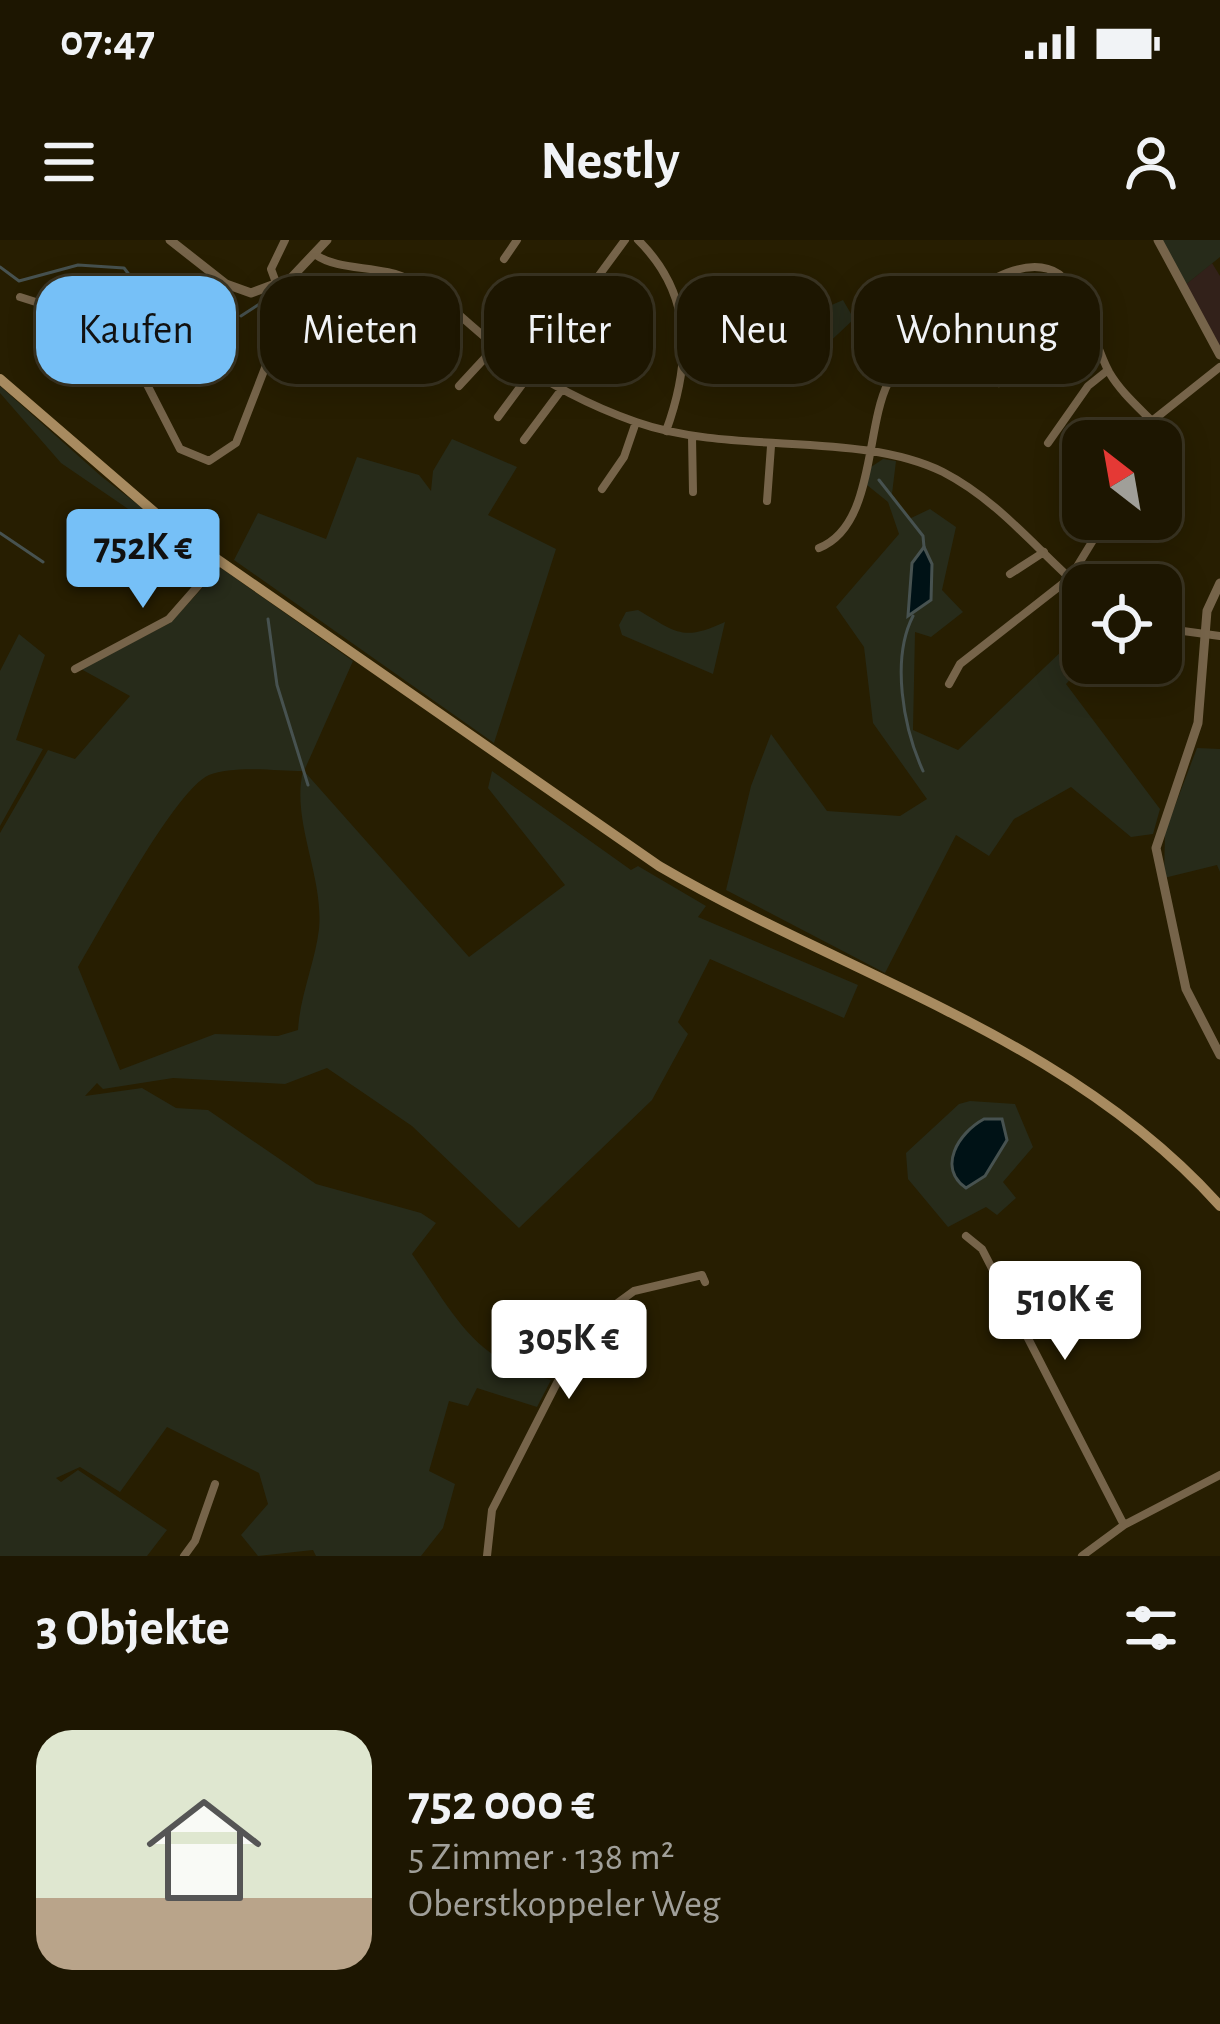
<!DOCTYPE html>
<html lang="de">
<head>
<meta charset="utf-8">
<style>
	body { margin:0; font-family:"Alegreya Sans",sans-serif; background:#251f0b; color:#f1f3f6; height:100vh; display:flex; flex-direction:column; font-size:45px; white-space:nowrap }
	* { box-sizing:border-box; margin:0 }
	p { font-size:39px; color:#a09f99 }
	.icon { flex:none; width:66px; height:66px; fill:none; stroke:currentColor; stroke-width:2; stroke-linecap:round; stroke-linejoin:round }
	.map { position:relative; height:1316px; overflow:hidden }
	.details { display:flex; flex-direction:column; background:#1d1601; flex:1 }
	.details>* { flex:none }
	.top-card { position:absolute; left:36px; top:36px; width:1149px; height:108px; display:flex; gap:24px }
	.needle { width:78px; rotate:329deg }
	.controls { position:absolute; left:1062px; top:180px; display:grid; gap:24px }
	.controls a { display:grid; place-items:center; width:120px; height:120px; border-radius:24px; background:#1d1601; box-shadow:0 6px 30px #0003,0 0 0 3px #3b3523; font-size:60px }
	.price { position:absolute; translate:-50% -102px; padding:0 27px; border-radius:12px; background:#fff; color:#222; font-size:39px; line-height:78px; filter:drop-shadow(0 3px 6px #0008) }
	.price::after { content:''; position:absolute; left:50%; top:72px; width:36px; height:27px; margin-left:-18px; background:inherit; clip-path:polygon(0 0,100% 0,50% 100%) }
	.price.active { background:#76c0f7; color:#111 }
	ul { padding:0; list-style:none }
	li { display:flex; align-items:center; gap:36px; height:300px; padding:0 36px }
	li span { display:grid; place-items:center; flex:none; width:336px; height:240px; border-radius:36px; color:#555 }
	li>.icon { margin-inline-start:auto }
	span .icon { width:144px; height:144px; fill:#fffc; stroke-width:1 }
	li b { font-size:51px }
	h2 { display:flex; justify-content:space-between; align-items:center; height:144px; padding:0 36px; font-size:51px }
	.pill { padding:0 42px; border-radius:36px; background:#1d1601; box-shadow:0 6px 30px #0003,0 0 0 3px #3b3523; font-size:42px; line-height:108px }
	.pill.active { background:#76c0f7; color:#111 }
	.status { display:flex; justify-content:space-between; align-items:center; height:84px; padding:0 60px; background:#1d1601; direction:ltr }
	.status svg { height:33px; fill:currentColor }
	header { display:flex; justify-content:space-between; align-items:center; height:156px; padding:0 36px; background:#1d1601; font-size:54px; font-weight:700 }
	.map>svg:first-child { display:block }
</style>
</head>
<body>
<div class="status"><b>07:47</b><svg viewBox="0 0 49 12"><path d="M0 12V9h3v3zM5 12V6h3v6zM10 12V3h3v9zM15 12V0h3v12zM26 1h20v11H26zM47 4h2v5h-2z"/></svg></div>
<header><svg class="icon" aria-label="menu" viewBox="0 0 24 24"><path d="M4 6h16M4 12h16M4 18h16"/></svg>Nestly<svg class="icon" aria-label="person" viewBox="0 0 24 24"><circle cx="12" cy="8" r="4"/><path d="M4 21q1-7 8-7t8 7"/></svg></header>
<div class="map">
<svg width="1220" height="1316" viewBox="0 0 1220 1316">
	<rect width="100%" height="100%" fill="#271e01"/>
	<path fill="#32211a" d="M1212,23L1220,36V108L1184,46Z"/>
	<path fill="#272b1a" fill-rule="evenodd" d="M1162,0H1220V17L1184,46Z
		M811,57L818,71L843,60L854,79L822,109L809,132L771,140L755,68Z
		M0,146L102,237L213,322V327L61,223L0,153Z
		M452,199L517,227L488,275L556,309L494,503L234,320L258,273L326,299L357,217L419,235L431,251L433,231Z
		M883,219L896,221L892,254L909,279L930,269L956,287L942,350L963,372L931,397L915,392L913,490L958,510L1067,406L1078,431L1066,444L1160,569L1153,594L1131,597L1071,547L1014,579L989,616L956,595L885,733L726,650L751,546L771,494L827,571L900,576L927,559L873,483L864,407L836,367L899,294L888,262L867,245L871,227Z
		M221,328L353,421L304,531L469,717L565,645L488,548L492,531L631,630L638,626L706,666L698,677L858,745L844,778L710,719L678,782L688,794L652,860L519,988L412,886L327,828L285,844L173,838L103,849L97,843L85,856L142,848L176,868L208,870L316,944L421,973L436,983L412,1014C456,1077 473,1120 551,1140L537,1167L477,1148L468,1166L449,1161L429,1231L455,1244L443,1288L421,1316H316L313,1310L258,1316L241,1295L268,1264L259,1233L167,1187L120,1252L80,1227L56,1238L61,1242L78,1230L167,1290L147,1316H0V593L48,510L75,519L130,456L81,429L170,383ZM303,531C291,581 324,636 319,689C315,723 300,755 298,790L278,796L215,794L120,830L78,727C101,689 175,550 209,535C234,525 276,531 303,531Z
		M638,370C676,392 682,402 725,382L713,434L622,395L619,385L626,372Z
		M19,394L45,415L16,500L43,509L0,586V431Z
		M1197,508L1220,509V632L1217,625L1164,638L1165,592Z
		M970,861L1015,864L1033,907L1003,942L1016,958L997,975L986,967L948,987L908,939L906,913L959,864Z"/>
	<path fill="#001216" stroke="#475250" stroke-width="3" d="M924,307L932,324L931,360L908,376L912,323Z
		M984,879H1002L1007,900L985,936L966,948C937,928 958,893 984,879Z"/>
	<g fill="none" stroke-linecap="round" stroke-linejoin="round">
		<path stroke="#475250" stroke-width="3" d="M0,27L19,41L78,25L124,28L160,75
			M241,76L261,63
			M197,81L233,78
			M879,240L923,296L924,307
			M0,293L43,322
			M913,376C891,419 903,487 923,531
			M268,379L277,445L308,545"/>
		<path stroke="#76644a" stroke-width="8" d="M638,0C694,55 691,123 666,191
			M316,15C340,32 382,24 412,41C442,57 466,82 492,103C535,137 585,164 636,182C732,216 858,190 943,232C999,261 1036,309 1083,350
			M504,19L517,0
			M20,57L80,76L107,107L137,125L180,209L209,221L236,203L282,84L285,67L271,29L285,0
			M336,71L353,85L378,92L418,44
			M586,71L597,38L625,0
			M421,118L456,73
			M999,143L1058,82L1081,68
			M459,146L496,106
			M498,177L532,131
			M692,197L693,252
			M524,200L562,149
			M1138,201L1152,181L1220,127
			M1048,203L1088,146L1108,130
			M602,249L624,217L636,182
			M767,261L771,206
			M819,308C875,286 865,189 888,143C910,100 1007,0 1059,34C1086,57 1093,102 1109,132C1120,151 1137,166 1152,181
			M1010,334L1044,312
			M1161,388L1220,396
			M75,429L169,379L219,322
			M949,444L960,424L1070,338L1106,279
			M966,996L982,1009L1124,1285
			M184,1316L195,1301L215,1244
			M487,1316L492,1270L586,1086L634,1051L702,1035L705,1042
			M1082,1316L1124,1285L1220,1235"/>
		<path stroke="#76644a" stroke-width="9" d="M170,0L226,44L251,53L291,38L327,0
			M1158,0L1220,115
			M1220,343L1207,371L1198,483L1156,608L1186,749L1220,815"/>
		<path stroke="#a88b60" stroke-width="10" d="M0,139L175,290L659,626C849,737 1069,797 1220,966"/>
	</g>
</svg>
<div class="controls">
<a><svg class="needle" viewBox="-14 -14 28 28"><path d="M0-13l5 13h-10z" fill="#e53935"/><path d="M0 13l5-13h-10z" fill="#a09f99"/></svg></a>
<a><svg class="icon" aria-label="locate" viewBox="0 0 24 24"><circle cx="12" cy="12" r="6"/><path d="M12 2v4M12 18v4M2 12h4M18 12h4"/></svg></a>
</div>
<b class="price active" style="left:143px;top:371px">752K €</b>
<b class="price" style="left:1065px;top:1123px">510K €</b>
<b class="price" style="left:569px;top:1162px">305K €</b>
<div class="top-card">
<a class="pill active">Kaufen</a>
<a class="pill">Mieten</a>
<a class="pill">Filter</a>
<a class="pill">Neu</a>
<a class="pill">Wohnung</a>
</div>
</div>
<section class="details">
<h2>3 Objekte<svg class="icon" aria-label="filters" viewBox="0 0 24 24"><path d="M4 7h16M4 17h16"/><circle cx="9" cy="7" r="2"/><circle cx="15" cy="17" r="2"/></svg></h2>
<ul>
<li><span style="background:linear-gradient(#dfe7d0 70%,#b9a48a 0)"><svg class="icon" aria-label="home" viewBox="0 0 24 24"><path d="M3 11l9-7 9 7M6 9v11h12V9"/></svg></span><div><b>752 000 €</b><p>5 Zimmer · 138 m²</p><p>Oberstkoppeler Weg</p></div></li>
</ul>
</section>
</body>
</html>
